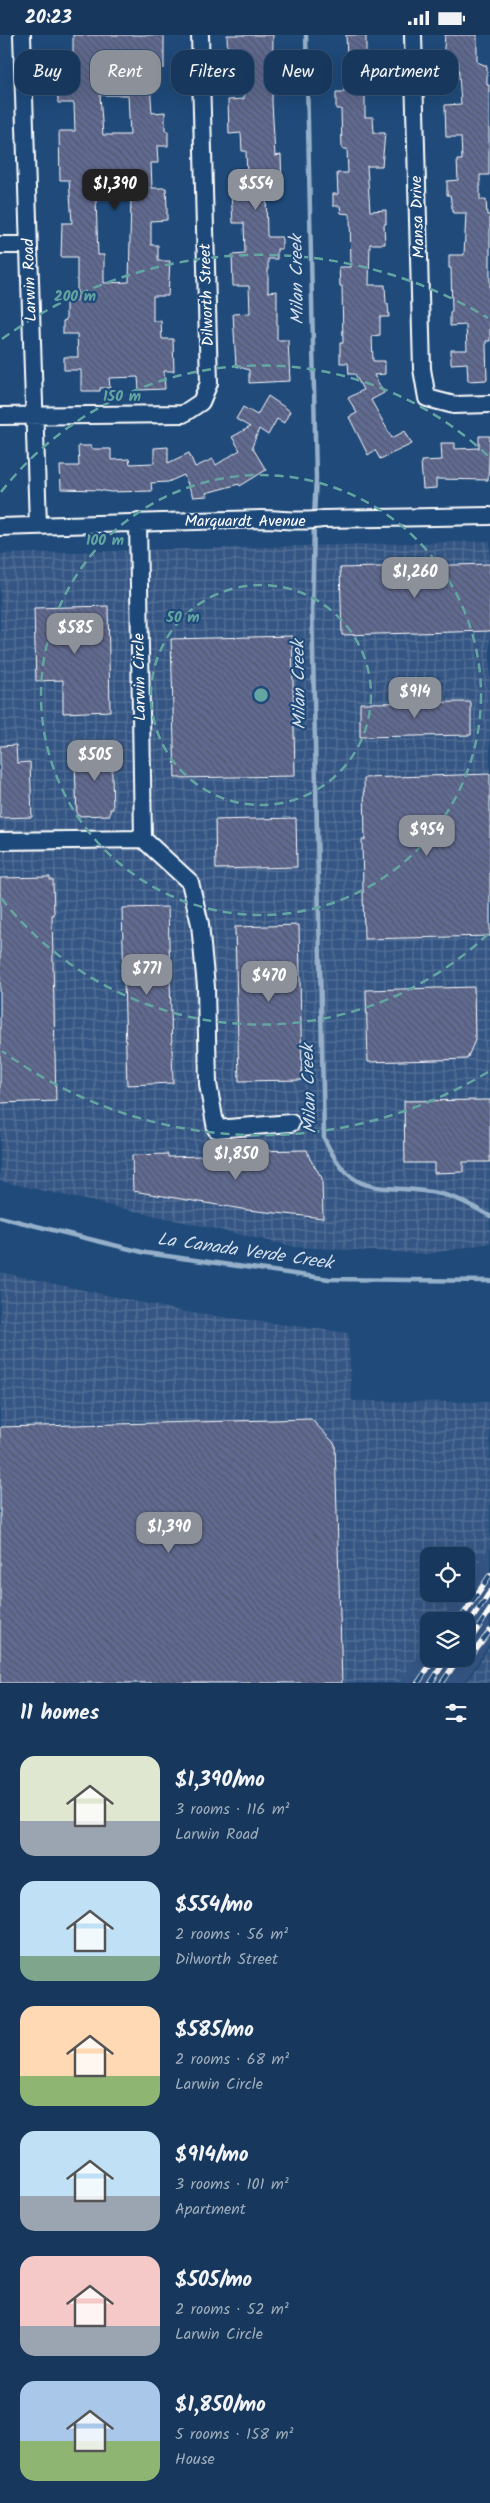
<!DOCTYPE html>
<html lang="en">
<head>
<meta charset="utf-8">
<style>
	body { margin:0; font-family:Kalam,sans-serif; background:#244365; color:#f1f3f6; height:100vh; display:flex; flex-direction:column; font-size:19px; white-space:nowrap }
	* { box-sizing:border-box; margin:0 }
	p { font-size:16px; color:#9eacbb }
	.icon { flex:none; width:28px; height:28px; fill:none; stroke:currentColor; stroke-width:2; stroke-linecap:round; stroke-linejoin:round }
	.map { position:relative; height:1648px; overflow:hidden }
	.sheet { display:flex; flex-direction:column; background:#17385c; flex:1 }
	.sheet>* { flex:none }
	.guide { position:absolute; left:15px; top:15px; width:460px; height:45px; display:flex; gap:10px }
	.controls { position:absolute; left:420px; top:1512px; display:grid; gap:10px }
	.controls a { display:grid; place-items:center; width:55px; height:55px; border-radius:10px; background:#17385c; box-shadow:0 5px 20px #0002,0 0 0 1px #365272; font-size:25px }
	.price { position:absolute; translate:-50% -42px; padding:0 11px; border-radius:10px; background:#8c9099; color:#fff; font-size:16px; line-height:32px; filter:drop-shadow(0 1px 2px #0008) }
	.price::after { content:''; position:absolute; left:50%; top:30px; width:15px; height:11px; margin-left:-8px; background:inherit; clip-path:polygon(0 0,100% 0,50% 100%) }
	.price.on { background:#222; color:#fff }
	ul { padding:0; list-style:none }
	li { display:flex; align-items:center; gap:15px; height:125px; padding:0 20px }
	li span { display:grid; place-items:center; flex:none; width:140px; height:100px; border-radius:15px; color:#555 }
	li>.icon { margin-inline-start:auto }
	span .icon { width:60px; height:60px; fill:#fffc; stroke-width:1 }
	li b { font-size:21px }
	h2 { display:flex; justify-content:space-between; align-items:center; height:60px; padding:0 20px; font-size:21px }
	.tag { padding:0 18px; border-radius:15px; background:#17385c; box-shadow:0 5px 20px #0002,0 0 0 1px #365272; font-size:18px; line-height:45px }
	.tag.on { background:#8c9099; color:#fff }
	.status { display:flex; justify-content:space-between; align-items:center; height:35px; padding:0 25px; background:#17385c; direction:ltr }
	.status svg { height:14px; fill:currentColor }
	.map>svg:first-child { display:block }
</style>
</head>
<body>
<div class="status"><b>20:23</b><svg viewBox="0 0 49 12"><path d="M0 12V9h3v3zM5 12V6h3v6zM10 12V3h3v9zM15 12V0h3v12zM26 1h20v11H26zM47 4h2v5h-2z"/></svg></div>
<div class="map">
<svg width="490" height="1648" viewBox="0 0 490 1648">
	<defs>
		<pattern id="industrial-grid" width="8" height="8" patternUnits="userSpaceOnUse" patternTransform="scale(1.25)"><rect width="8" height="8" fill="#365784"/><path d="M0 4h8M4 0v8" fill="none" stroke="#547096"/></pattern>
		<pattern id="building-back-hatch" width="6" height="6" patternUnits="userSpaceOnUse" patternTransform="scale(1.25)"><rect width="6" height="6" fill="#606b93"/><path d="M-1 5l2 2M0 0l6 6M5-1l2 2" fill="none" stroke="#545868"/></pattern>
	</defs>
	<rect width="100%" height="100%" fill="#1f4a7a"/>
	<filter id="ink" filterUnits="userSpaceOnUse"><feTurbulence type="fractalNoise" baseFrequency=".02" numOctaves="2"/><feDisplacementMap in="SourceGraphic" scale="10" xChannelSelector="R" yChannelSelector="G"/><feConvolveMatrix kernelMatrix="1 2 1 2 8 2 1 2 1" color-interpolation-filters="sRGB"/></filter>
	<g filter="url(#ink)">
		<path fill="#365784" d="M490,1499V1608L464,1648H394L429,1594V1624H466V1586H434L451,1559H466V1536Z"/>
		<path fill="url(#industrial-grid)" d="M490,506V1208L428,1219L296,1212L0,1146V519Z
			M0,1237L185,1277L348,1298L352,1366L490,1367V1510L466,1546V1521H429V1559H458L440,1586H429V1603L399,1648H0Z
			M490,1611V1648H466Z"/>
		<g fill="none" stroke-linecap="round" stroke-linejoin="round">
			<path stroke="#96b0ca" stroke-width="4.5" d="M306,0L316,443L314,481
				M314,489L312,575L324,1103C355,1171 383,1145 441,1159C459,1163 474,1172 490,1181
				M0,1182L146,1218L329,1244L490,1246"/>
		</g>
		<path fill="url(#building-back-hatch)" stroke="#fff" fill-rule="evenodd" d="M73,0H164V33H149L152,78L165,77V96H168V111H157L158,128H151L152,153H166L167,172V185L151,186V210H158V226H170L168,261H153V286H161L162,304H173L174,336H164L165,354L139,355L138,342L109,343L110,353H100V356H81V335H64V322H78L77,299H63V286L66,285V266H77V222H61L62,188H72L69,145H60L59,96H75L74,68H58L57,36H73ZM100,60H128L130,100H103ZM131,163L129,247L104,248V220H98L96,164Z
			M227,0H273L272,67L275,121L281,120L282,154H266L267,200L268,202H282V214H277V224H268V257L277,256V305H288L290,346L249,348V335L236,331L233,279L250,278L249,251H233L232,220L245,219L244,188H233L230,143H247L246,116H242L241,98L229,99L228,65L244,64L243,40H240V29L228,30Z
			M346,0H366V27L382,26L383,39L379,40L380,57H365V82H373L374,98H385L382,131H367L370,176L386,175V189H384L385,209H370L369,250H385L386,269H388L389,282H380V300L372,301L373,326H385V339L374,340L384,358L371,365L392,403L405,396L412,409L380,424L375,415L368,420L349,382L357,378L348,363L363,355L355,339H349L348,328H340V308H343L342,251H340L339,232H351L350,179L341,178L340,171H333V159H338L337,138H348L347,114H342L341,74H336V57H344V46H348Z
			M445,0H477V27L487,31V50H489V140H480V165H486L487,180H490V306H486V309L487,345L468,346L467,328L451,329V315H467L466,290L450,291V278L452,277L451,233H449V220H464L466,178H453L450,160H447V146L458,145L457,125H462L461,102H446L445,70L461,69L458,25H443Z
			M268,361L290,376L284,388L277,384L268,400L259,394L252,412L266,435L240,451L239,449L206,458L208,461L193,462L184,440L168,447L151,448L152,456L110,457L99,455L61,454L60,431H79L78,411H91V414H111V425L129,424L130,429L154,428V413L168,412V428L189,418L195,432L213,424L216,430L240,415L232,402L250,392L236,384L243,372L257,380Z
			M479,401H490L488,445L436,444V453L423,454L421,426L442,425L441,408H455V414L479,413Z
			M490,529V596L342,600L340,533Z
			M108,571L110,676L63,678V645L36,646L34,573Z
			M292,601L295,741L175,743L171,604Z
			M471,667V700L360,702V668Z
			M88,708H111L113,774H110V780L77,781L75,726H89Z
			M16,710L17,728L30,727L32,782L0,783V711Z
			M490,739V901L364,904L362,805H365L364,743Z
			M296,783L297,832L216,834L215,785Z
			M50,842V845H53L54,880H52L56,1066L0,1068V843Z
			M168,872L173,1048L127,1050L122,873Z
			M299,890L302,1045L239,1046L235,892Z
			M474,952L475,1005L467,1024L368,1027L366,955Z
			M490,1065V1127H463V1137L434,1138V1128H405L404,1066Z
			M307,1115L310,1124L322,1143L323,1183L248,1175L133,1156L132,1120L168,1119V1122L201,1121L231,1120L246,1118L245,1116Z
			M311,1384L335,1409L342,1648H0V1392Z"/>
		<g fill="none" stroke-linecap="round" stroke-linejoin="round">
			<g stroke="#fff" stroke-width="20">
				<path id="minor" d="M22,0L38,490
					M413,0L422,334L427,363L454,370L490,369
					M0,210H29
					M0,381L183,379L201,367L209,348L200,0
					M0,492L261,484C283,484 303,488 323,484L490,481
					M143,804L190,847L200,889L206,952L208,1049L216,1094L291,1088
					M0,806L143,804L138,487"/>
			</g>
			<use href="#minor" stroke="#1f4a7a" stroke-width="16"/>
			<g stroke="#fff" stroke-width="5.5">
				<path id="rail" d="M459,1586L490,1540
					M466,1593L490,1557
					M466,1611L490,1575
					M469,1624L490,1596
					M418,1648L434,1624
					M431,1648L446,1624
					M442,1648L458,1624"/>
			</g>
			<use href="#rail" stroke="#1f4a7a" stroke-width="4" stroke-dasharray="11" stroke-linecap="butt"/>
		</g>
	</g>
	<g fill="none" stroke="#63a6a1" stroke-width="2.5" stroke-dasharray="9 6">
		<circle cx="261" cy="660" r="110"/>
		<circle cx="261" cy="660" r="220"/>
		<path d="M488 899A330 330 0 0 1 1 863M1 457A330 330 0 0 1 488 421"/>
		<path d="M488 1037A440 440 0 0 1 2 1016M2 304A440 440 0 0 1 488 283"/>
	</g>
	<g text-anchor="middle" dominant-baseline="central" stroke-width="4.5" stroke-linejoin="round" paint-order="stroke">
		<g font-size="16" fill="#fff" stroke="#1f4a7a">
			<text transform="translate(418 182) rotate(-92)">Mansa Drive</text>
			<text transform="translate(30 245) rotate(-92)">Larwin Road</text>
			<text transform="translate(207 260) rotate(-92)">Dilworth Street</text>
			<text x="245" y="486">Marquardt Avenue</text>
			<text transform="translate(140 642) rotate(-91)">Larwin Circle</text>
		</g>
		<g font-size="18" font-style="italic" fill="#d3dee9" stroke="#1f4a7a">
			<text transform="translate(298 245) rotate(-91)">Milan Creek</text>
			<text transform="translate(300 650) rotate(-91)">Milan Creek</text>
			<text transform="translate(310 1054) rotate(-92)">Milan Creek</text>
			<text transform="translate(245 1217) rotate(8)">La Canada Verde Creek</text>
		</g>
	</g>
	<circle cx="261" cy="660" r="8" fill="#63a6a1" stroke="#1f4a7a" stroke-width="2.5"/>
	<g font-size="15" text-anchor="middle" font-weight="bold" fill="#63a6a1" stroke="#1f4a7a" stroke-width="4.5" stroke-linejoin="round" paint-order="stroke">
		<text x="75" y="266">200 m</text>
		<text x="122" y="366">150 m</text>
		<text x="105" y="510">100 m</text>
		<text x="183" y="587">50 m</text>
	</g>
</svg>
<div class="controls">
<a><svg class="icon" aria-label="locate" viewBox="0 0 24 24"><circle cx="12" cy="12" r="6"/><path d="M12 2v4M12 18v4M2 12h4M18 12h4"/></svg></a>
<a><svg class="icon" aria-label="layers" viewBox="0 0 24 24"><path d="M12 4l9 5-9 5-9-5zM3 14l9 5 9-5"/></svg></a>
</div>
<b class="price on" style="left:115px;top:176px">$1,390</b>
<b class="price" style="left:256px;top:176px">$554</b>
<b class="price" style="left:415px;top:564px">$1,260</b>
<b class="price" style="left:75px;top:620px">$585</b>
<b class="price" style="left:415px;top:684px">$914</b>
<b class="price" style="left:95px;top:747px">$505</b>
<b class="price" style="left:427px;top:822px">$954</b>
<b class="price" style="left:147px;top:961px">$771</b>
<b class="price" style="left:269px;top:968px">$470</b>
<b class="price" style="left:236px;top:1146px">$1,850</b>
<b class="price" style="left:169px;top:1519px">$1,390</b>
<div class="guide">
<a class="tag">Buy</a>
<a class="tag on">Rent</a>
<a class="tag">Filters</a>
<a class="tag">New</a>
<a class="tag">Apartment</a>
</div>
</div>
<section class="sheet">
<h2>11 homes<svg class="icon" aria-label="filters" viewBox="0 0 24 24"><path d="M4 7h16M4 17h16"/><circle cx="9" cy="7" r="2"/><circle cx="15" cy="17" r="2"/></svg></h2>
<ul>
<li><span style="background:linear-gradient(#dfe7d0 65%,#9aa5b1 0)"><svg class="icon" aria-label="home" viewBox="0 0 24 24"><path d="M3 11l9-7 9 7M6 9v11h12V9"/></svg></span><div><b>$1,390/mo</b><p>3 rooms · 116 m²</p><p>Larwin Road</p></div></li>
<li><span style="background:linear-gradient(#bfe0f5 75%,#7fa58c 0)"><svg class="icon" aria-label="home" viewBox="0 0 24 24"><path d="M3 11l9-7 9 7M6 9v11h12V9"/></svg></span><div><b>$554/mo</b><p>2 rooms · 56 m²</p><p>Dilworth Street</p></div></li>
<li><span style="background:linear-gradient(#ffd9b3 70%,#8fb573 0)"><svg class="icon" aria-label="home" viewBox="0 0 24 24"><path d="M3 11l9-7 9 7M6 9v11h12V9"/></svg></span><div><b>$585/mo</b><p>2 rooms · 68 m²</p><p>Larwin Circle</p></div></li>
<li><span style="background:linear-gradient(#bfe0f5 65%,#9aa5b1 0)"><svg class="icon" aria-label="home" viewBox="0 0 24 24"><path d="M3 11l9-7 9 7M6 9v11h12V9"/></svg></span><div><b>$914/mo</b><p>3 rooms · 101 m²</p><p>Apartment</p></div></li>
<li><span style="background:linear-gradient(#f6c9c9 70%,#9aa5b1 0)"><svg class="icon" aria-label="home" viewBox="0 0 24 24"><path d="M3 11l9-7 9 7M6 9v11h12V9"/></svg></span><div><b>$505/mo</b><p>2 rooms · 52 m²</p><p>Larwin Circle</p></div></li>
<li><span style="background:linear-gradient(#a9c7e8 60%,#8fb573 0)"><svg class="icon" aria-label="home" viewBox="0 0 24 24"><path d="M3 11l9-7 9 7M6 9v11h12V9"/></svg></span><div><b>$1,850/mo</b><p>5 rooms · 158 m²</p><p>House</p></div></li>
</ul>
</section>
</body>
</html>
